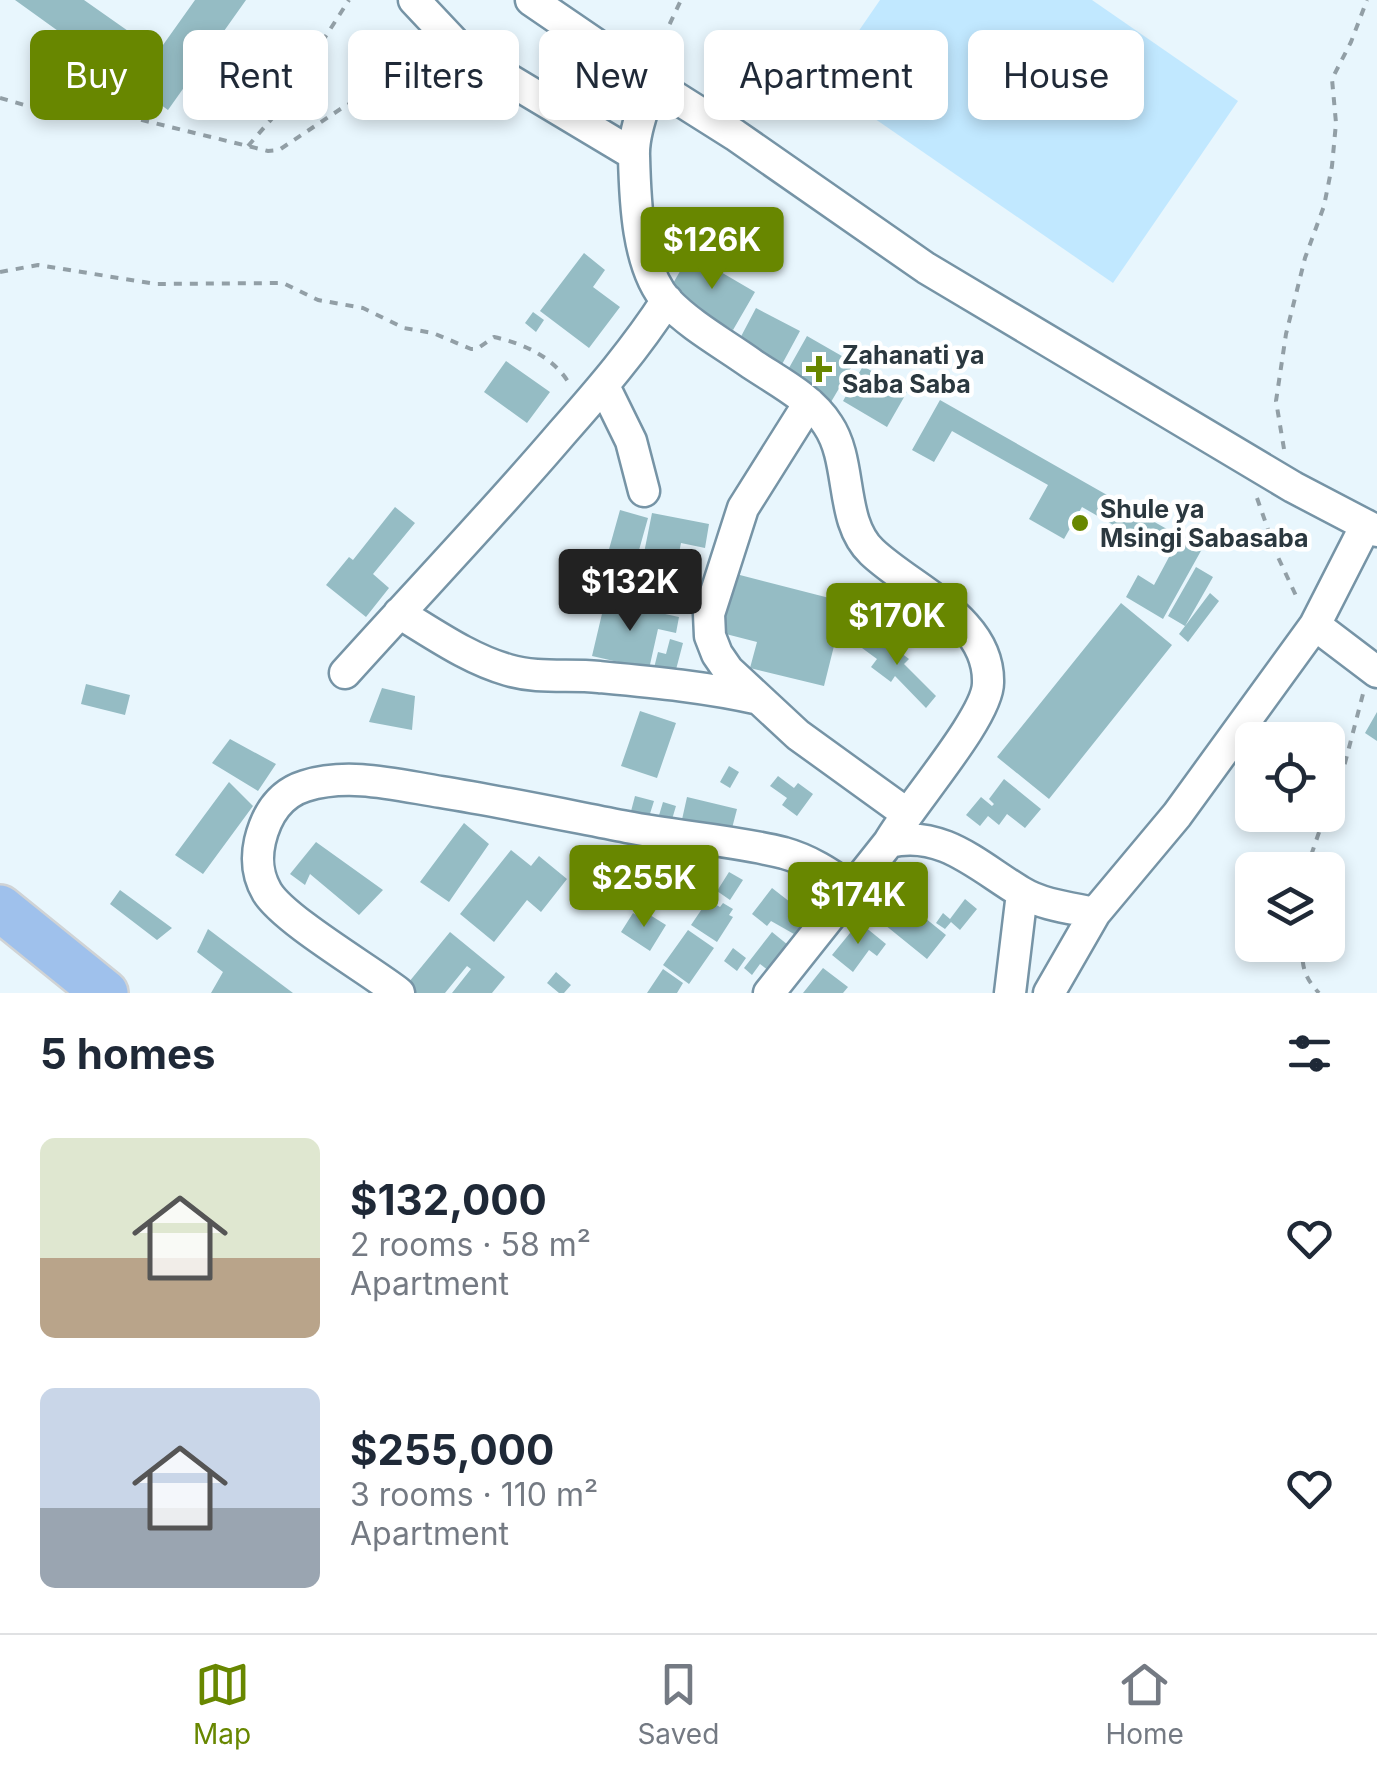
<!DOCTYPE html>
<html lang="en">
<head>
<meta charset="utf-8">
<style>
	body { margin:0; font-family:Inter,sans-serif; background:#f2f2f3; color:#1f2937; height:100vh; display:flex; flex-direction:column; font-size:38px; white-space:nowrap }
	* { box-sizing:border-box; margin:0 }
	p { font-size:32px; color:#747a83 }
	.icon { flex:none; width:55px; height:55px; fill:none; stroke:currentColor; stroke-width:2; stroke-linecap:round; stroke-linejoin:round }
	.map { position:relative; height:993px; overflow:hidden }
	.details { display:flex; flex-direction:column; background:#fff; flex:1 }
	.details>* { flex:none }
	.hud { position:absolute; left:30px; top:30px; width:1318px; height:90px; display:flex; gap:20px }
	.buttons { position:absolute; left:1235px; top:722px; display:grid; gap:20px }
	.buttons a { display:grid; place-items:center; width:110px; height:110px; border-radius:15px; background:#fff; box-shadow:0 5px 15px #0003; font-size:50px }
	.price { position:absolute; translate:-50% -85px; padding:0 22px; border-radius:10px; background:#688700; color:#fff; font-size:32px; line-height:65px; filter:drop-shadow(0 2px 5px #0008) }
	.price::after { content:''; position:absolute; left:50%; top:60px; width:30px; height:22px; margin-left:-15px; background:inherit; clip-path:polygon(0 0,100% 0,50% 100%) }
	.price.selected { background:#222; color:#fff }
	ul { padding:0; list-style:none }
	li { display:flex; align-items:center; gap:30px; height:250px; padding:0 40px }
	li span { display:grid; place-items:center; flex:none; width:280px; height:200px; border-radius:15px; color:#555 }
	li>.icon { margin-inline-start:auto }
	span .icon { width:120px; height:120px; fill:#fffc; stroke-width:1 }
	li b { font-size:42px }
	h2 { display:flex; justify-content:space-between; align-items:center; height:120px; padding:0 40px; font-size:42px }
	.chip { padding:0 35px; border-radius:15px; background:#fff; box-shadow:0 5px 15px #0003; font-size:35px; line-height:90px }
	.chip.selected { background:#688700; color:#fff }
	.menu { display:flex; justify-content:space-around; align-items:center; height:140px; border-top:2px solid #e0e1e3; background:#fff; font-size:28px; color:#747a83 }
	.menu a { display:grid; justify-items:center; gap:5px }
	.menu .selected { color:#688700 }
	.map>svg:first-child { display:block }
</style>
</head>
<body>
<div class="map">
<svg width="1377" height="993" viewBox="0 0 1377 993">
	<rect width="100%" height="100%" fill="#e8f6fd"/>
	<path fill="#c1e8ff" d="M880,0H1092L1238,101L1113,283L823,83Z"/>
	<path fill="#95bcc4" d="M15,0H84L158,52L195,0H246L168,110Z
		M665,239L687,253L681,263L658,250Z
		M584,253L605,270L593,287L620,307L589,348L540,311Z
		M690,254L755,292L733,330L668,292Z
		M756,308L800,331L780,368L736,346Z
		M533,312L544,320L536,332L525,323Z
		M807,336L854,363L831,402L785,375Z
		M506,361L550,392L527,423L484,392Z
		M863,366L907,392L887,427L843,401Z
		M940,400L1202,549L1163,619L1126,597L1138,575L1154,585L1169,557L1082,507L1064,539L1029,519L1048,485L952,431L934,462L912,450Z
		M395,507L415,523L373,574L389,588L366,617L326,585L349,557L353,560Z
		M620,510L648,518L634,568L606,560Z
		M652,513L709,524L705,548L681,543L672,589L653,585L655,575L640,573Z
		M682,564L699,569L695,586L677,582Z
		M1196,567L1213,577L1185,626L1168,616Z
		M609,568L636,575L630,603L602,596Z
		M736,574L845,602L824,686L750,668L757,642L722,633Z
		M1210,593L1219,601L1188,642L1179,634Z
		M605,601L679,617L676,633L658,629L649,669L592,656Z
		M1121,603L1172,645L1049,799L997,757Z
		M874,632L909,659L904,664L936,696L926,708L895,676L891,682L871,667L877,659L862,648Z
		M670,639L683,643L673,681L652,676L658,652L666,654Z
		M86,684L130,695L125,715L81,704Z
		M382,688L415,696L412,730L369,722Z
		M640,711L676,723L657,778L621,766Z
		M1377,712V741L1365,733Z
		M230,739L276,764L258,791L212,763Z
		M729,766L739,772L730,788L720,782Z
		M778,776L794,788L798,783L813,794L797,816L782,805L787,798L770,786Z
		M1004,779L1041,809L1025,828L1007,814L999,825L988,816L980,826L966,815L981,797L992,806L994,804L989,799Z
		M229,782L253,806L203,874L175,855Z
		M635,796L654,801L648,820L630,815Z
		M687,797L737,809L730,836L681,824Z
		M663,802L676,806L670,826L657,822Z
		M464,823L489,844L449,902L420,882Z
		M316,842L383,890L359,915L310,874L305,885L290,874Z
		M511,850L531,866L539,856L567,879L541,912L527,900L494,942L460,914Z
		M729,872L743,880L730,900L717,891Z
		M772,888L799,909L793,917L802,924L794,934L771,921L767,926L752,914Z
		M888,888L946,935L927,959L869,912Z
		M120,890L172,928L157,940L110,904Z
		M965,899L977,909L960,930L951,922L945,929L936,923L943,913L950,919Z
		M708,900L720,907L723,903L733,909L729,915L733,917L717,942L691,925Z
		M642,910L666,925L650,951L621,932L633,913L638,916Z
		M859,922L886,944L877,956L869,950L853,972L832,955Z
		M208,929L293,993H211L223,972L197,952Z
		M688,930L714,948L689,984L663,965Z
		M450,932L505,977L492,993H452L471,969L467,966L445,993H410L404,988Z
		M772,932L788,945L769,971L760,964L752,975L744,968Z
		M733,948L746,958L737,971L724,961Z
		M823,968L848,987L843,993H803Z
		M663,969L683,983L677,993H647Z
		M556,972L571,985L564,993H559L547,983Z"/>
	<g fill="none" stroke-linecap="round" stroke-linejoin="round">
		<g stroke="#7694a6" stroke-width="35">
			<path id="minor" d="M414,0L463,52L633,154
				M531,0L651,82L735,135L926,268L1293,487L1377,531
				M651,82C645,105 633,133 634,156C635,199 637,268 667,301C691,326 724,344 752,364C779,382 811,398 828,425C853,462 839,521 872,552C912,590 990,619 988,683C988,717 910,805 889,842
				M604,386L631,441L644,491
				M809,403L743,508L709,614L710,636L717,654L728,670L798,735L906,813
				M399,613C434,634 469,659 508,670C538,679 568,674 599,677C652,682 707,687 759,699
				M1315,625L1377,672
				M345,673C417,593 492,515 562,433C600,390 636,348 667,300
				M399,993C368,969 284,920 267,892C257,875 256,859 260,841C266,816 279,794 305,786C349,772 397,785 441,792C503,802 565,815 627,827C679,837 732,840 784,853C809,860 829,873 850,888
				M769,993L889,842C942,829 979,867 1021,892C1042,905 1071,908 1095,913
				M1010,993L1022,893
				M1049,993L1095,913L1177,815L1315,625L1366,525"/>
		</g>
		<g stroke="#d0d3d5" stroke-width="50">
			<path id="highway" d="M0,908L105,993"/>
		</g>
		<path stroke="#929fa6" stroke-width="4" stroke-dasharray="8 8" stroke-linecap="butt" d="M656,53L681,0
			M0,98L28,106L66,104L97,109L268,151L279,150L342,108L421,64L434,62
			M248,146L275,115L349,0
			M0,272L38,265L156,284L283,283L318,300L363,308L404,328L433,333L471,349H477L494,337C524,344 552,356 569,383
			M1284,449L1276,401L1286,334L1305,258L1324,206L1332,166L1336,123L1332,79L1351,42L1367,0
			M1257,498L1277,555L1298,600
			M1328,809L1345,763L1363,694
			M1306,870L1325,815
			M1302,945C1302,967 1304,977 1319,993"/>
		<use href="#minor" stroke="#fff" stroke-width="30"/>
		<use href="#highway" stroke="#9fc1ec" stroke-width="45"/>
	</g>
	<g fill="#688700" stroke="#fff" stroke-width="4">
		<path d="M814 354h10v10h10v10h-10v10h-10v-10h-10v-10h10z"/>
		<circle cx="1080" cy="523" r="10"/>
	</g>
	<g text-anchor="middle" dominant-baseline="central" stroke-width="9" stroke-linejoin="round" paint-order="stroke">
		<g font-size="25" font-weight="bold" fill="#2b383f" stroke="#fff" text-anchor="start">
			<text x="842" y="355">Zahanati ya<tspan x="842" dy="29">Saba Saba</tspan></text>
			<text x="1100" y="509">Shule ya<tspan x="1100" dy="29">Msingi Sabasaba</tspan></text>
		</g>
	</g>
</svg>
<div class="buttons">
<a><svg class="icon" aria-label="locate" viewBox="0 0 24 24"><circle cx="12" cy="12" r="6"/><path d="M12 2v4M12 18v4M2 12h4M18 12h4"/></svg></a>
<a><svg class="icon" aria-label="layers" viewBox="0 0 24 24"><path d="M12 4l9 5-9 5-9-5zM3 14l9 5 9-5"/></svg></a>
</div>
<b class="price" style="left:712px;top:292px">$126K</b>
<b class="price selected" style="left:630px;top:634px">$132K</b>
<b class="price" style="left:897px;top:668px">$170K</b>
<b class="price" style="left:644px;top:930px">$255K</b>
<b class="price" style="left:858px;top:947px">$174K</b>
<div class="hud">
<a class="chip selected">Buy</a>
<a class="chip">Rent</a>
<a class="chip">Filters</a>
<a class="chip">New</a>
<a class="chip">Apartment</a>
<a class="chip">House</a>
</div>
</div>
<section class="details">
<h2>5 homes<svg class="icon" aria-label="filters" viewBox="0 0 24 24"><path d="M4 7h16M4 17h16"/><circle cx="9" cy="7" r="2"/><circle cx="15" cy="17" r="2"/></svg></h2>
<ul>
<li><span style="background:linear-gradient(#dfe7d0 60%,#b9a48a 0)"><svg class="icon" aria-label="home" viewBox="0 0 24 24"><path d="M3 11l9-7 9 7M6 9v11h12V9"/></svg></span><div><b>$132,000</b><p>2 rooms · 58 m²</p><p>Apartment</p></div><svg class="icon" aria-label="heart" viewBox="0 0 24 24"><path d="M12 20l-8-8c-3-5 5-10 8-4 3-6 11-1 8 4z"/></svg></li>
<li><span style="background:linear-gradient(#c9d6e8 60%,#9aa5b1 0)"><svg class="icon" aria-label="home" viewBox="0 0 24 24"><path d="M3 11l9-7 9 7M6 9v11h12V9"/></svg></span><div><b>$255,000</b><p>3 rooms · 110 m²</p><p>Apartment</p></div><svg class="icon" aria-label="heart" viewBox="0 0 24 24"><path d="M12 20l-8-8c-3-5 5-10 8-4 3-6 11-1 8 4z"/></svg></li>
</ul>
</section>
<nav class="menu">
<a class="selected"><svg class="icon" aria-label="map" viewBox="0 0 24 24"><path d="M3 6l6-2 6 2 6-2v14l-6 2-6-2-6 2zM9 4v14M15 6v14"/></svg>Map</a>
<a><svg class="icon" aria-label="saved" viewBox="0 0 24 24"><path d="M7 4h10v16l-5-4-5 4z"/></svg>Saved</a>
<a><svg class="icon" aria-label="home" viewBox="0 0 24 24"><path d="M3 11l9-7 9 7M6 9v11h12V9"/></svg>Home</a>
</nav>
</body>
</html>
